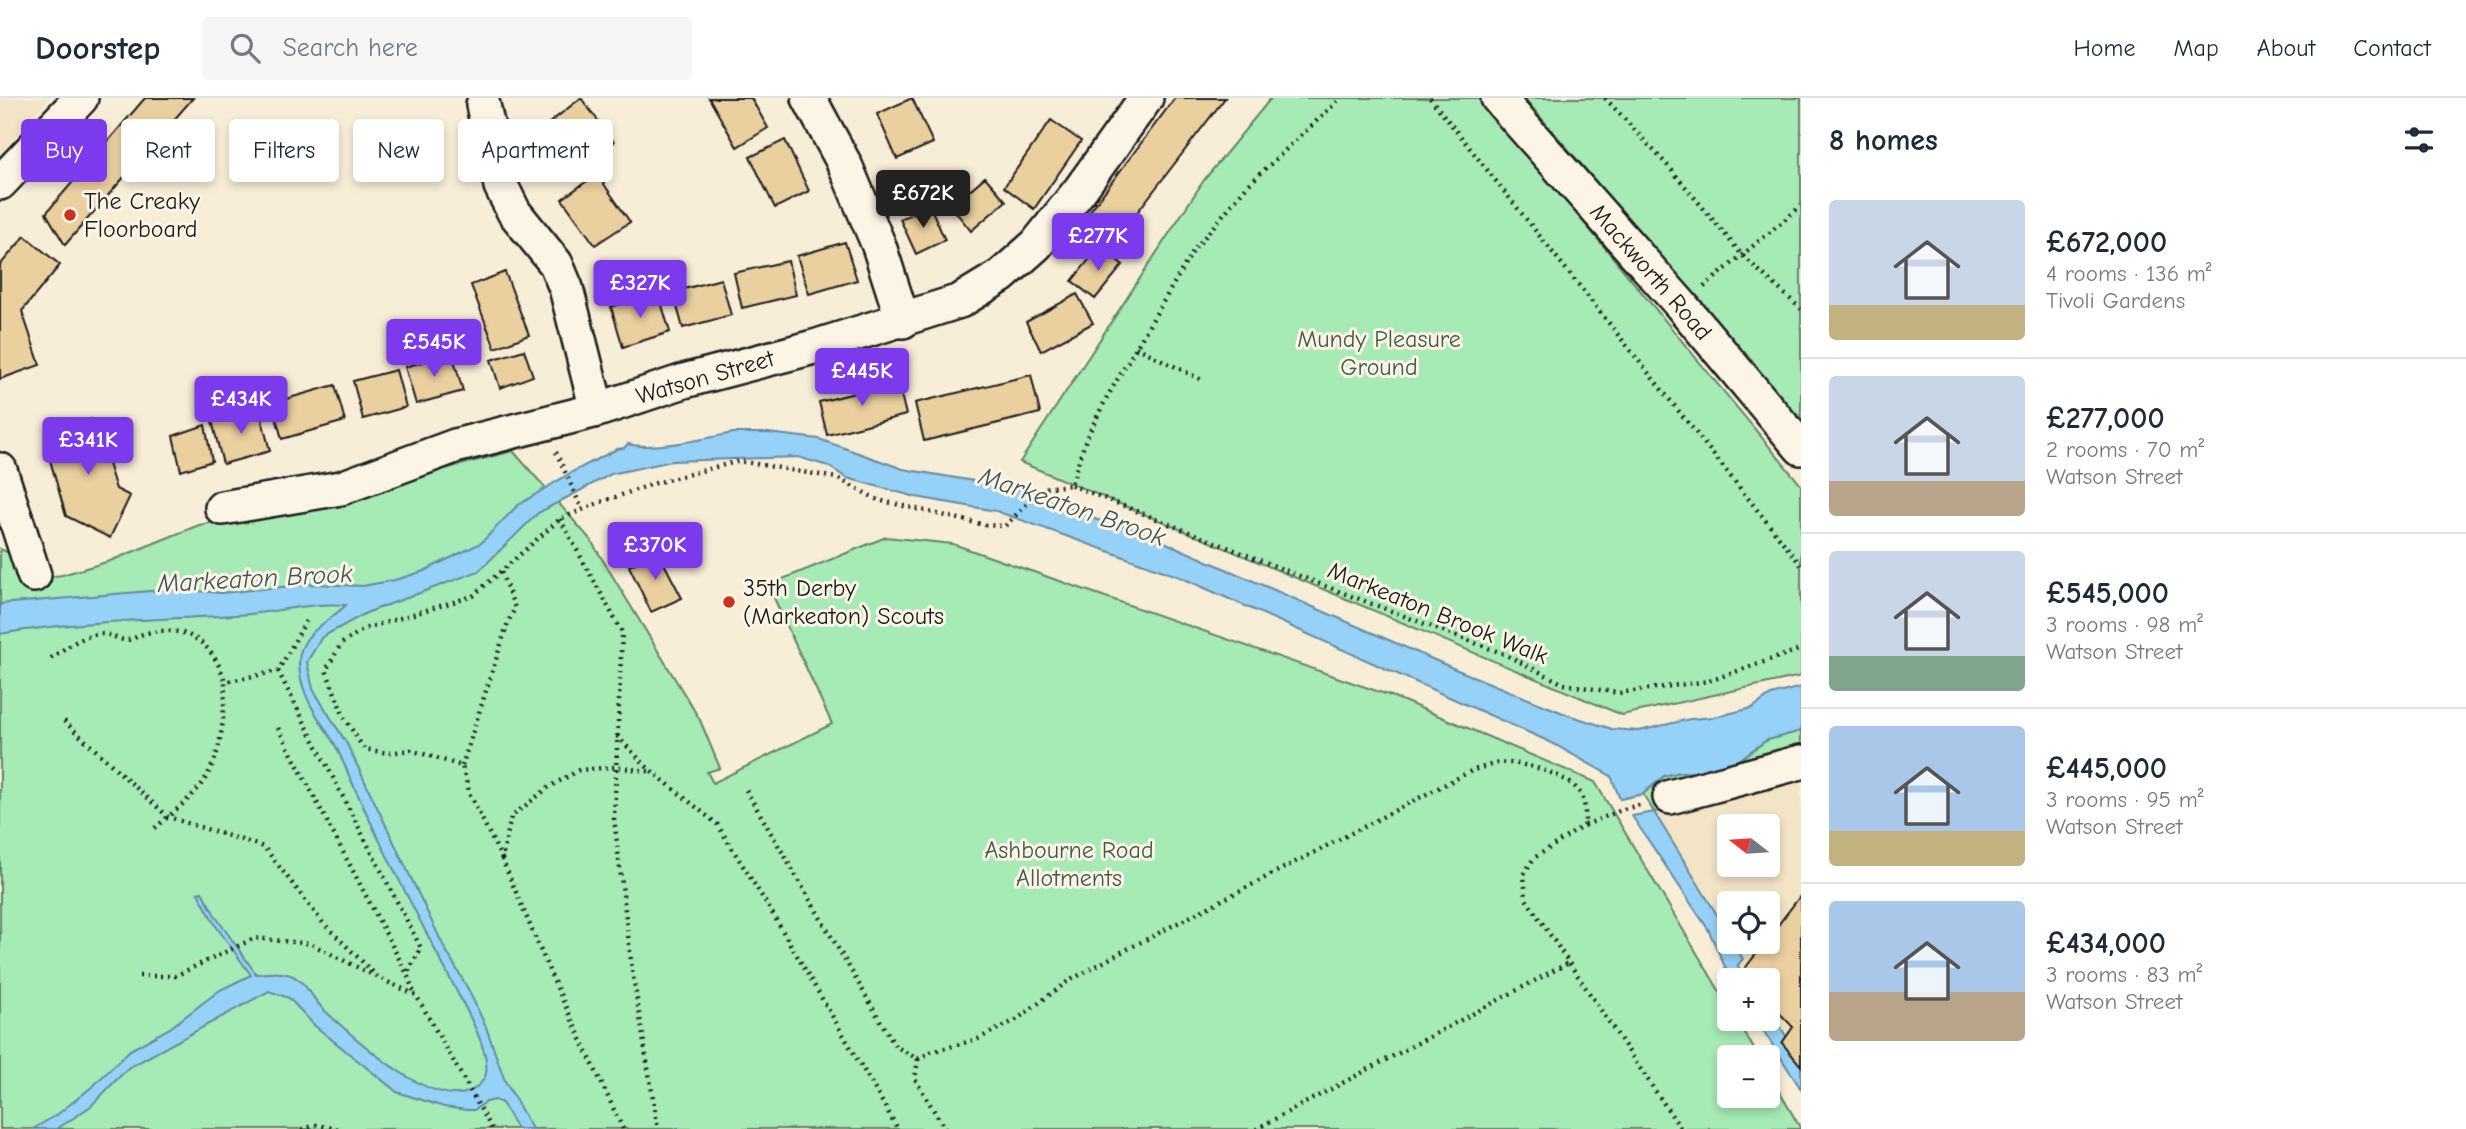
<!DOCTYPE html>
<html lang="en">
<head>
<meta charset="utf-8">
<style>
	body { margin:0; font-family:"Comic Neue",sans-serif; background:#f6f6f7; color:#1f2937; height:100vh; display:flex; flex-direction:column; font-size:26px; white-space:nowrap }
	* { box-sizing:border-box; margin:0 }
	p { font-size:23px; color:#747a83 }
	.icon { flex:none; width:38px; height:38px; fill:none; stroke:currentColor; stroke-width:2; stroke-linecap:round; stroke-linejoin:round }
	.map { position:relative; flex:1; overflow:hidden }
	.drawer { display:flex; flex-direction:column; background:#fff; width:665px }
	.drawer>* { flex:none }
	.top-card { position:absolute; left:21px; top:21px; width:665px; height:63px; display:flex; gap:14px }
	.needle { width:46px; rotate:287deg }
	.fabs { position:absolute; left:1717px; top:716px; display:grid; gap:14px }
	.fabs a { display:grid; place-items:center; width:63px; height:63px; border-radius:7px; background:#fff; box-shadow:0 4px 10px #0003; font-size:35px }
	.price { position:absolute; translate:-50% -60px; padding:0 16px; border-radius:7px; background:#7c3aed; color:#fff; font-size:23px; line-height:46px; filter:drop-shadow(0 2px 4px #0008) }
	.price::after { content:''; position:absolute; left:50%; top:42px; width:21px; height:16px; margin-left:-10px; background:inherit; clip-path:polygon(0 0,100% 0,50% 100%) }
	.price.on { background:#222; color:#fff }
	ul { padding:0; list-style:none }
	li { display:flex; align-items:center; gap:21px; height:175px; padding:0 28px }
	li+li { border-top:2px solid #e0e1e3 }
	li span { display:grid; place-items:center; flex:none; width:196px; height:140px; border-radius:7px; color:#555 }
	li>.icon { margin-inline-start:auto }
	span .icon { width:84px; height:84px; fill:#fffc; stroke-width:1 }
	li b { font-size:30px }
	h2 { display:flex; justify-content:space-between; align-items:center; height:84px; padding:0 28px; font-size:30px }
	.chip { padding:0 24px; border-radius:7px; background:#fff; box-shadow:0 4px 10px #0003; font-size:24px; line-height:63px }
	.chip.on { background:#7c3aed; color:#fff }
	header { display:flex; align-items:center; gap:42px; box-sizing:border-box; height:98px; padding:0 35px; background:#fff; border-bottom:2px solid #e0e1e3 }
	header strong { font-size:33px }
	nav { display:flex; gap:38px; margin-inline-start:auto; font-size:24px }
	.search { width:490px; height:63px; background:#f6f6f7; display:flex; align-items:center; gap:18px; box-sizing:border-box; padding:0 24px; border-radius:7px; color:#747a83; font-size:26px }
	main { display:flex; flex:1; min-height:0 }
	.map>svg:first-child { display:block }
</style>
</head>
<body>
<header>
<strong>Doorstep</strong>
<div class="search"><svg class="icon" aria-label="search" viewBox="0 0 24 24"><circle cx="10" cy="10" r="6"/><path d="M15 15l6 6"/></svg>Search here</div>
<nav><a>Home</a><a>Map</a><a>About</a><a>Contact</a></nav>
</header>
<main>
<div class="map">
<svg width="1801" height="1031" viewBox="0 0 1801 1031">
	<rect width="100%" height="100%" fill="#f8edd7"/>
	<filter id="ink" filterUnits="userSpaceOnUse"><feTurbulence type="fractalNoise" baseFrequency=".0143" numOctaves="2"/><feDisplacementMap in="SourceGraphic" scale="14" xChannelSelector="R" yChannelSelector="G"/><feConvolveMatrix kernelMatrix="1 2 1 2 8 2 1 2 1" color-interpolation-filters="sRGB"/></filter>
	<g filter="url(#ink)">
		<path fill="#f4e4c6" fill-rule="evenodd" d="M0,0H49L0,56Z
			M1801,682V978L1768,920V882H1744L1654,714ZM1729,728H1768V766H1729ZM1729,805H1768V844H1729Z"/>
		<path fill="#a6eab5" stroke="#618368" stroke-width="2" d="M1271,0H1481L1801,387V578L1622,617L1020,364L1204,82Z
			M1524,0H1801V322L1765,280Z
			M513,353L590,441L700,622L720,670L707,674L713,685L832,626L768,487L886,439L953,446L1394,599L1595,684L1729,909V920L1736,921L1759,959H1729V998H1768V974L1801,1031H0V451L12,456L27,482L62,477L110,463L199,427L384,392L445,371Z
			M1801,633V682L1654,714L1643,696L1664,678L1680,674L1708,675L1737,663L1767,642Z"/>
		<path fill="#96d2f7" stroke="#65899f" stroke-width="2" d="M733,335H768L819,341L903,371L1021,391L1075,411L1097,422L1114,424L1139,433L1455,571L1568,617L1612,631L1639,633L1690,621L1715,619L1752,610L1771,597L1801,589V633L1767,642L1737,663L1708,675L1680,674L1664,678L1643,696L1620,701L1611,678L1550,644L1180,479L996,413L916,399L847,380L828,368L798,359L672,363L611,376L538,415L479,473L366,515L322,539L307,564L313,591L347,646L443,847L468,891L486,929L505,983L532,1031H517L502,1005L495,1002L486,1004L474,1012H467L444,1009L397,994L315,928L289,900L269,893L128,970L91,1008L57,1031H33L58,1016L93,988L130,952L170,930L220,892L251,877L216,828L198,795L202,794L216,819L256,876C268,875 282,873 293,878C306,884 314,903 325,913C353,938 449,1031 483,982C497,963 465,910 455,890C415,813 374,736 340,657C331,636 314,618 306,597C301,584 297,570 300,556C304,534 332,521 346,507C313,504 283,513 250,516C167,522 83,522 0,536V506L173,491L221,495L313,486L363,488L395,482L424,473L481,445L517,408L570,375L617,351L624,350L628,346C652,353 707,340 733,335Z
			M1654,714L1722,825L1729,837V844H1733L1743,861L1737,868L1751,882H1731L1708,831L1632,718Z
			M1768,908L1801,963V991L1756,921L1768,920Z"/>
		<path fill="#eacf9f" stroke="#1c1c1c" stroke-width="2" d="M145,0H193L65,147L46,115Z
			M581,0L614,44L581,69L548,26Z
			M709,0H751L768,30L737,49Z
			M912,0L933,45L897,61L877,16Z
			M1175,0H1225L1112,147L1081,125Z
			M1051,22L1081,43L1034,111L1004,89Z
			M785,42L809,93L775,110L750,59Z
			M597,76L630,124L595,147L562,101Z
			M985,79L1006,103L971,133L951,108Z
			M930,108L945,142L916,156L900,121Z
			M25,138L60,167L22,213L40,267L0,281V167Z
			M845,144L857,182L809,196L797,158Z
			M1100,148L1123,167L1095,201L1072,183Z
			M788,163L796,197L742,210L734,175Z
			M505,174L529,237L495,250L471,187Z
			M721,181L731,217L683,230L673,194Z
			M658,194L670,234L623,249L611,209Z
			M1077,196L1093,225L1041,253L1026,224Z
			M524,252L533,278L500,290L491,262Z
			M452,255L463,293L416,306L405,269Z
			M396,272L406,309L363,321L353,283Z
			M1031,277L1040,315L924,343L915,305Z
			M898,284L906,317L827,337L819,304Z
			M335,287L345,323L282,341L272,305Z
			M259,310L270,353L223,366L212,323Z
			M70,321L86,330L91,321L117,334L105,356L116,391L130,398L110,440L66,418L50,362Z
			M205,327L212,363L181,373L173,338Z
			M658,454L682,500L651,514L629,468Z
			M1801,797V968L1782,945L1793,929L1768,903V882H1746L1740,877Z"/>
		<g fill="none" stroke-linecap="round" stroke-linejoin="round">
			<g stroke="#1c1c1c" stroke-width="38">
				<path id="minor" d="M809,0L845,67L879,148L903,223
					M1498,0L1681,207L1801,350
					M483,7L501,88L514,114L556,166L566,190L597,312
					M0,85L81,0
					M0,372L34,477
					M222,410L341,390L455,348L597,312L684,283L814,249L960,203L1001,178L1036,147L1080,92L1146,0
					M1670,699L1801,664"/>
			</g>
			<path stroke="#1c1c1c" stroke-width="4.5" stroke-dasharray="2 5" stroke-linecap="butt" d="M1430,0L1801,467
				M1605,0L1669,69L1743,158L1801,211
				M1704,189L1801,108
				M1136,249L1204,283
				M556,354L582,411
				M1071,387L1325,488L1504,556L1564,586L1619,595L1709,583L1801,551
				M560,421L622,534L614,720L632,871L658,1031
				M51,560C67,549 84,535 105,536C112,537 119,542 126,542C133,542 140,536 147,535C187,526 214,545 225,584
				M278,573L421,850L407,876
				M64,623L168,719L264,749L323,825L379,880L416,897L492,1031
				M278,630L407,876L415,897
				M617,638L648,670L717,726L771,813L898,1031
				M462,668L508,524L515,510L501,474
				M746,692L895,948L918,961
				M1585,727L1624,711L1643,706
				M155,730C171,716 191,701 203,684C223,656 224,616 225,584L278,573L307,521
				M502,761L470,697L462,668L411,652L388,655L364,651L344,619L326,572L341,546L364,531L473,498L560,421L601,404L656,385L739,363L837,380L878,402L985,427L1005,428L1043,390L1071,387L1086,341L1107,299L1193,153L1247,88L1341,0
				M139,878H175L255,840L311,846L375,878
				M918,961L931,954L978,941L1016,922L1067,884L1118,856L1473,672C1482,670 1491,666 1500,665C1520,663 1569,676 1580,695C1586,704 1585,716 1585,727L1534,760L1524,776L1526,801L1681,1031
				M918,961L915,981L945,1031
				M302,1031L316,1027L339,1031
				M623,1031L551,877L502,761L511,719L549,689L579,672L616,669L654,674
				M1256,1031L1570,864"/>
			<use href="#minor" stroke="#fcf5e5" stroke-width="33"/>
		</g>
	</g>
	<g fill="#c8321e" stroke="#fcf5e5" stroke-width="2.5">
		<circle cx="70" cy="117" r="7"/>
		<circle cx="729" cy="504" r="7"/>
	</g>
	<g text-anchor="middle" dominant-baseline="central" stroke-width="6" stroke-linejoin="round" paint-order="stroke">
		<g font-size="24" fill="#1c1c1c" stroke="#fcf5e5" text-anchor="start">
			<text x="84" y="103">The Creaky<tspan x="84" dy="28">Floorboard</tspan></text>
			<text x="743" y="490">35th Derby<tspan x="743" dy="28">(Markeaton) Scouts</tspan></text>
		</g>
		<g font-size="24" fill="#1c1c1c" stroke="#fcf5e5">
			<text transform="translate(1651 174) rotate(49)">Mackworth Road</text>
			<text transform="translate(705 279) rotate(-16)">Watson Street</text>
			<text transform="translate(1438 515) rotate(22)">Markeaton Brook Walk</text>
		</g>
		<g font-size="24" fill="#455a4a" stroke="#fcf5e5">
			<text x="1379" y="241">Mundy Pleasure<tspan x="1379" dy="28">Ground</tspan></text>
			<text x="1069" y="752">Ashbourne Road<tspan x="1069" dy="28">Allotments</tspan></text>
		</g>
		<g font-size="26" font-style="italic" fill="#41535e" stroke="#fcf5e5">
			<text transform="translate(1072 409) rotate(19)">Markeaton Brook</text>
			<text transform="translate(255 481) rotate(-3)">Markeaton Brook</text>
		</g>
	</g>
</svg>
<div class="fabs">
<a><svg class="needle" viewBox="-14 -14 28 28"><path d="M0-13l5 13h-10z" fill="#e53935"/><path d="M0 13l5-13h-10z" fill="#747a83"/></svg></a>
<a><svg class="icon" aria-label="locate" viewBox="0 0 24 24"><circle cx="12" cy="12" r="6"/><path d="M12 2v4M12 18v4M2 12h4M18 12h4"/></svg></a>
<a>+</a>
<a>−</a>
</div>
<b class="price on" style="left:923px;top:132px">£672K</b>
<b class="price" style="left:1098px;top:175px">£277K</b>
<b class="price" style="left:640px;top:222px">£327K</b>
<b class="price" style="left:434px;top:281px">£545K</b>
<b class="price" style="left:862px;top:310px">£445K</b>
<b class="price" style="left:241px;top:338px">£434K</b>
<b class="price" style="left:88px;top:379px">£341K</b>
<b class="price" style="left:655px;top:484px">£370K</b>
<div class="top-card">
<a class="chip on">Buy</a>
<a class="chip">Rent</a>
<a class="chip">Filters</a>
<a class="chip">New</a>
<a class="chip">Apartment</a>
</div>
</div>
<section class="drawer">
<h2>8 homes<svg class="icon" aria-label="filters" viewBox="0 0 24 24"><path d="M4 7h16M4 17h16"/><circle cx="9" cy="7" r="2"/><circle cx="15" cy="17" r="2"/></svg></h2>
<ul>
<li><span style="background:linear-gradient(#c9d6e8 75%,#c2b280 0)"><svg class="icon" aria-label="home" viewBox="0 0 24 24"><path d="M3 11l9-7 9 7M6 9v11h12V9"/></svg></span><div><b>£672,000</b><p>4 rooms · 136 m²</p><p>Tivoli Gardens</p></div></li>
<li><span style="background:linear-gradient(#c9d6e8 75%,#b9a48a 0)"><svg class="icon" aria-label="home" viewBox="0 0 24 24"><path d="M3 11l9-7 9 7M6 9v11h12V9"/></svg></span><div><b>£277,000</b><p>2 rooms · 70 m²</p><p>Watson Street</p></div></li>
<li><span style="background:linear-gradient(#c9d6e8 75%,#7fa58c 0)"><svg class="icon" aria-label="home" viewBox="0 0 24 24"><path d="M3 11l9-7 9 7M6 9v11h12V9"/></svg></span><div><b>£545,000</b><p>3 rooms · 98 m²</p><p>Watson Street</p></div></li>
<li><span style="background:linear-gradient(#a9c7e8 75%,#c2b280 0)"><svg class="icon" aria-label="home" viewBox="0 0 24 24"><path d="M3 11l9-7 9 7M6 9v11h12V9"/></svg></span><div><b>£445,000</b><p>3 rooms · 95 m²</p><p>Watson Street</p></div></li>
<li><span style="background:linear-gradient(#a9c7e8 65%,#b9a48a 0)"><svg class="icon" aria-label="home" viewBox="0 0 24 24"><path d="M3 11l9-7 9 7M6 9v11h12V9"/></svg></span><div><b>£434,000</b><p>3 rooms · 83 m²</p><p>Watson Street</p></div></li>
</ul>
</section>
</main>
</body>
</html>
